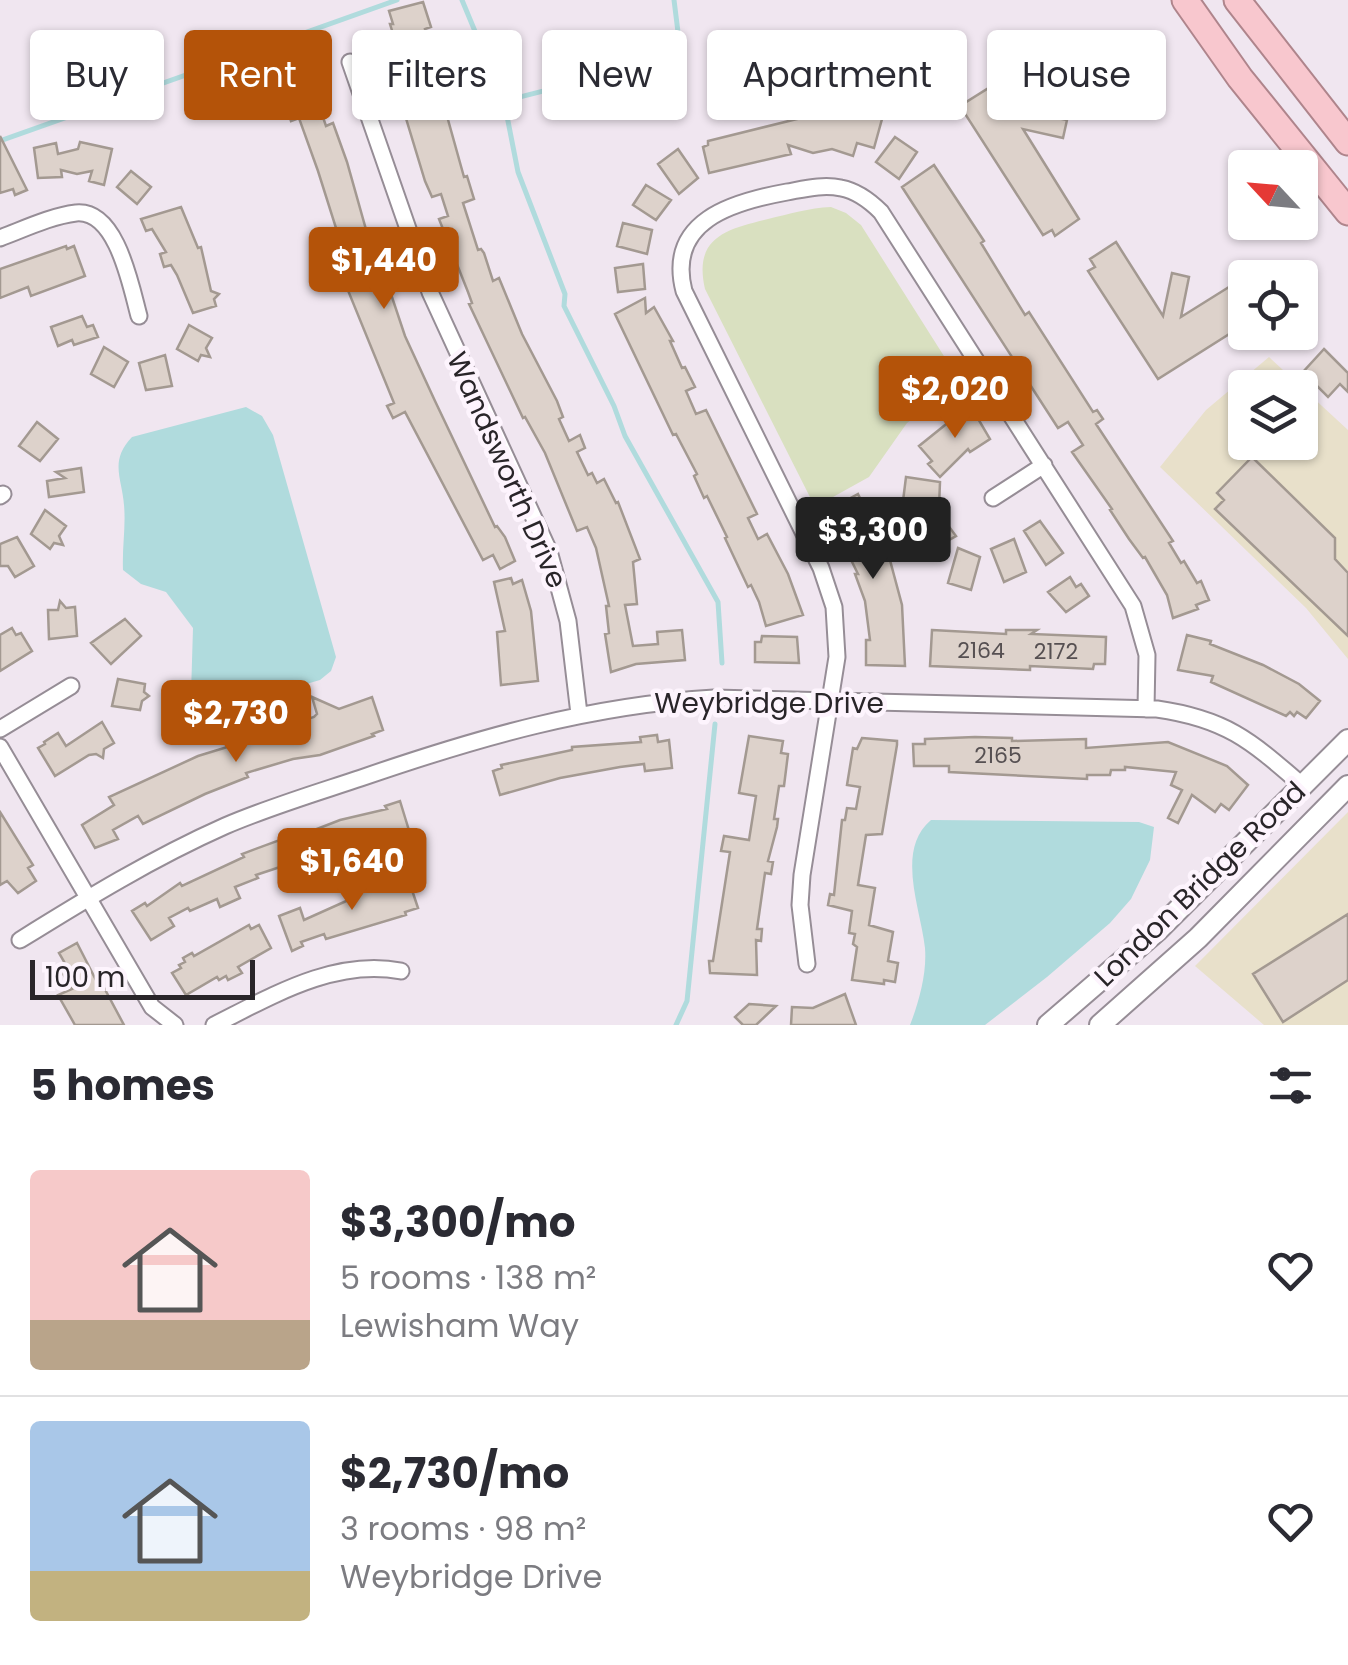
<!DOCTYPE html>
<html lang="en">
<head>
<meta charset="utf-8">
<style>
	body { margin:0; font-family:Poppins,sans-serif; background:#f7f7f7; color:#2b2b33; height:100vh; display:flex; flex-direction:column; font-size:38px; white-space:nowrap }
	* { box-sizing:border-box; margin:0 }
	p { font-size:32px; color:#7c7c81 }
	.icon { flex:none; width:55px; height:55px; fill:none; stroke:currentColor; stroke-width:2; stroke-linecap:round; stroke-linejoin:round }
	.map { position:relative; height:1025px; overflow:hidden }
	.sheet { display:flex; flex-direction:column; background:#fff; flex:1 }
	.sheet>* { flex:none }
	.guide { position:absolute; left:30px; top:30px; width:1290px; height:90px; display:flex; gap:20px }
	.needle { width:65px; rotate:296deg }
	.fabs { position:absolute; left:1228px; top:150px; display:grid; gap:20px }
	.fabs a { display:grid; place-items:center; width:90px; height:90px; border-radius:10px; background:#fff; box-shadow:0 2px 8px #0004; font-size:50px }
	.scale { position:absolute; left:30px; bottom:25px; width:225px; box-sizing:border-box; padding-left:10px; border:5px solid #292529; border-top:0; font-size:28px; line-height:35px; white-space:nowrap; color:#292529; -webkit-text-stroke:8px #fdf4fd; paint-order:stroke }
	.price { position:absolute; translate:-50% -85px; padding:0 22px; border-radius:10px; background:#b45309; color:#fff; font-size:32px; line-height:65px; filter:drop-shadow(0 2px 5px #0008) }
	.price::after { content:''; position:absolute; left:50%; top:60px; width:30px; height:22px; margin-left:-15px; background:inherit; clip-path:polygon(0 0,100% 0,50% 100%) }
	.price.active { background:#222; color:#fff }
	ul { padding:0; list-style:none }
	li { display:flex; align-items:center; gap:30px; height:250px; padding:0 30px }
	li+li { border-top:2px solid #e1e1e2 }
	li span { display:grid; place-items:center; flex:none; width:280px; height:200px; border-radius:10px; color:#555 }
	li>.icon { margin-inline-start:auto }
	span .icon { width:120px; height:120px; fill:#fffc; stroke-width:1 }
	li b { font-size:42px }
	h2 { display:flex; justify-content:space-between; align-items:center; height:120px; padding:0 30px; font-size:42px }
	.pill { padding:0 35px; border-radius:10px; background:#fff; box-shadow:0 2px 8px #0004; font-size:35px; line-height:90px }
	.pill.active { background:#b45309; color:#fff }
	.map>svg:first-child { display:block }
</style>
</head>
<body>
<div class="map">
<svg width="1348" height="1025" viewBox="0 0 1348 1025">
	<rect width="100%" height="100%" fill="#f0e6f0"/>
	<path fill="#e8e0ca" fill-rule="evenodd" d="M1269,357L1348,430V659L1306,608L1160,467L1206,410ZM1245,388H1300V442H1245Z
		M1348,812V1025H1264L1195,966Z"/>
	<path fill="#d9e0c0" d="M831,207L846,213L861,225L961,383L907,423L869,477L815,507L705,289C693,237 727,229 768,219C789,214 809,208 831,207Z"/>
	<path fill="#b0dbdd" d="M246,407L262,416L273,435L336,657L331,671L320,680L217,710L203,704L191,694L193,628L166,592L141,584L123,570C122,548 126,526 124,505C122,478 109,461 132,437Z
		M931,820L1139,822L1154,827L1150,860L1131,899L1110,923L1047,977L985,1025H910C919,1002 927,973 925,948C921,909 895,850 931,820Z"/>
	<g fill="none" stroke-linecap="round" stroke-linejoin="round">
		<path stroke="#b0dbdd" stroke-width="5" d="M462,0L504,101L518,172L565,294L564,306L614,406L625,436L718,602L722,663
			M504,101L681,56L674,0
			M0,141L397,0
			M676,1025L687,1001L715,724"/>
	</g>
	<path fill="#ddd2cb" stroke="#a39991" stroke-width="2.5" d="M423,2L431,27L425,29L434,57L418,63L434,113L445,109L464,177L467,176L474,199L463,203L478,250L481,249L484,253L493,281L499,278L522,334L557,401L563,417L559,419L569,441L580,435L585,448L577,452L588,475L592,473L597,483L604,479L616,503L618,502L640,559L633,562L637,604L625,605L633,646L658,644L657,632L682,630L685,660L636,664L611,672L605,634L609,633L606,606H609L596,548L587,527L577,531L545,453L525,417L523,418L469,304L472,303L468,292L439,219L448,216L441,194L432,197L425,181L395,82L409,78L398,38L395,40L390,24H393L389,11Z
		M294,47L307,90L313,88L326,126L333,123L347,162L376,265L371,266L380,291L389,288L405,336L435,401L495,527L497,526L505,537L515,561L500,569L493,555L483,560L405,412L393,418L387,406L394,403L347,288L354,285L318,171L299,118L291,121L277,78L271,80L263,56Z
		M1044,53L1051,64L1058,59L1072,81L1024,111L1067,120L1063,138L1023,129L1079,219L1055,236L1052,230L1043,235L960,106Z
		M862,112L882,119L874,148L857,143L853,156L832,149L813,153L788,145L791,154L709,173L703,147L708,145V141L809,116L852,114L861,117Z
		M0,136L27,190L15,195L13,189L0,193Z
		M895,137L917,152L899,179L876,162Z
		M80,142L112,149L104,185L89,181L92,171L77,174L61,170L62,177L38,178L34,148L56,143L58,154L78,149Z
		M678,149L698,178L679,194L658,164Z
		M934,165L984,241L981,243L1025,315L1029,312L1093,412L1097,410L1103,419L1096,424L1173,541L1169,543L1181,563L1184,561L1197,583L1201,581L1209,600L1196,605L1198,609L1173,618L1167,595L1145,557L1143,558L1129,539L1110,510L1112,509L1072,452L1083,445L1068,422L1058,428L902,187Z
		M131,171L151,187L137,204L117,187Z
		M646,185L671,200L656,220L633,205Z
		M181,207L198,248L201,247L211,291L219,294L214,299L216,306L193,313L177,275L171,265L164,267L160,254L166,252L152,229L146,231L141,219Z
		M623,223L652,230L647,254L617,246Z
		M1116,242L1163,316L1172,273L1189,277L1181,317L1245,277V324L1158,379L1088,271L1095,267L1090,259Z
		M66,246L67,249L74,246L85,276L31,296L28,287L0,298V269Z
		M643,264L645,289L618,292L615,268Z
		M645,298L646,313L654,307L673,341H670L682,368L685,367L695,387L686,391L696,414L706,410L757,514L748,518L758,539L767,534L788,574L803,615L766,626L759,602L751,585L748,587L725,538L727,537L707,496L704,498L694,476L697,474L676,434L673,435L615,314Z
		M82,316L87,327L93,325L98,337L74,345L72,340L58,346L51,327Z
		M189,325L212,338L206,348L210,357L201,355L198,361L177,349Z
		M104,347L128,362L114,387L91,374Z
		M1324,349L1348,373V392L1340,384L1328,397L1303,372Z
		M165,355L172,386L146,390L139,363Z
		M970,405L990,439L970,452L968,449L940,477L928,464L932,461L919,446Z
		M37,422L58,439L40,461L19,446Z
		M1252,457L1335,538V559L1348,573V636L1215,509L1224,500L1217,493Z
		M81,468L84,492L49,497L47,481L65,478L56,472Z
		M906,477L940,482L939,507L903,501Z
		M858,494L876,531L881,529L890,548L887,549L902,605L905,666L866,665V640H870L865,601L855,574H858L827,511Z
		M45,510L66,526L59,536L63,545L54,543L50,549L31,534Z
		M941,516L956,536L924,554L911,533Z
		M1040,521L1063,553L1046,565L1024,531Z
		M17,537L34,566L15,577L8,566H0V544Z
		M1014,539L1026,572L1004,582L991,549Z
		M958,548L980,557L971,590L948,583Z
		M1070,577L1076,587L1081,584L1089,596L1066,612L1048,592Z
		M511,578L513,584L522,580L531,611L538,681L501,685L497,632L505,631L494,582Z
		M60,601L66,608L75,607L77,636L49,639L48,610H58Z
		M125,619L141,636L111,664L91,643Z
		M12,628L16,635L21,633L32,651L0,671V635Z
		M932,630L1006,634V630H1037L1031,634L1106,637L1105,664H1094L1093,669L1030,666V670L930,666Z
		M1187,635L1211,641L1210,644L1263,665L1299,684L1320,701L1306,718L1297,712L1294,716L1290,712L1286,716L1211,682L1213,676L1178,670Z
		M762,636L797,637L799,663L755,662V642H761Z
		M118,679L145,684L144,692L149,696L142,701L140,710L112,706Z
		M312,697L339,709L372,697L383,730L372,734L374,736L320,755L293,759L246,773L248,777L205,794L143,824L138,816L113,830L118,839L95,848L82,825L114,805L109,797L198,756L283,730L282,727L314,717L317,714Z
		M102,722L114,743L104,749L103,758L96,754L89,755L55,776L38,748L45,744L44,742L58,733L66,746Z
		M657,735L658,742L669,740L672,768L645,771L644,764L620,767L560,778L500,795L493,771L502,768L501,765L572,750V747L641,742L640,737Z
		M749,736L783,741L781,753L788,754L784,786H779L774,819H778L777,827L768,861L773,862L771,874L765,873L757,929H762L761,941L756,940L757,975L710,973L709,961H713L730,852L721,851L724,836L749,840L756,796L739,793Z
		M975,737L1012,738V741L1086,739V748L1168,742L1227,766L1248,785L1229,810L1221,804L1215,812L1192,795L1178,823L1168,818L1182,790L1171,785L1176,772L1125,767V770H1111L1110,775H1087V779L949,772V766H914L913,744H925V739Z
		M862,738L897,741V745L882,834L866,835L858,885L875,888L869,925L893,932L888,961L898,963L895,982L884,980V984L852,980L857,947L853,944L855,934L849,933L852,911L828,905L830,894L834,895L842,820H845L847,808L856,809L860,787L847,785L853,748L857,749Z
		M400,801L411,837L357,855L351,847L329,854L328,851L256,875L258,878L235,887L240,898L220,907L217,899L190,911L188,908L169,918L174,926L151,940L132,911L145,903L147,906L180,883L182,886L244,857L242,854L285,838L286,841L340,820L387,809L385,806Z
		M0,812L33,865L28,868L36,881L18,893L7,881L0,885Z
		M408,878L418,908L405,912L406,915L326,939L324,934L301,942L303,946L292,951L279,916L300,908L304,920L353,898L351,892L373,884L374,889Z
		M1348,914V980L1283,1022L1253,974Z
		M249,925L251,929L259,925L271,948L238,967L242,973L228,980L226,976L219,980L217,977L186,995L172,973L181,968L179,965L185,962L183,958L192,953L194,956Z
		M77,943L98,984L101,982L124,1025H75L58,995L72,989L60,969L66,965L59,953Z
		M845,994L856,1025H791L792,1007L813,1008Z
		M749,1004L776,1006L756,1025H743L735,1017Z"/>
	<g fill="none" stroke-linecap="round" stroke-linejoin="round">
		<g stroke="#968d96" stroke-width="19">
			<path id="minor" d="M350,62L430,292L549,551L568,621L579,714
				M0,238C24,229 51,216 76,213C117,209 131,287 139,316
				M0,496L3,494
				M993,498L1044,465
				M0,729L71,686
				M0,747L152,1007L175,1025
				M20,940C86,899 153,858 225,826C269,807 316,793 361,778C477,738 591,705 714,698L1157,709C1227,719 1251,741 1303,786
				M807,964L800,905L802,875L837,657L834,607L821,568L684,291C666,221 732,202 787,192C804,189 823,184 841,188C857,191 869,200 881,212L1133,606L1147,655L1146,709
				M214,1025C272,996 335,958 401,971"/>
		</g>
		<g stroke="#968d96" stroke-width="24">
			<path id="secondary" d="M1048,1025L1157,931L1348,740
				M1100,1025L1198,938L1348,786"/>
		</g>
		<g stroke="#af858c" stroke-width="29">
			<path id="trunk" d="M1185,0L1240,78L1348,212
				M1237,0L1348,142"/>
		</g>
		<use href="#minor" stroke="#fff" stroke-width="15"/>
		<use href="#secondary" stroke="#fff" stroke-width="20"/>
		<use href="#trunk" stroke="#f8c7ce" stroke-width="25"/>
	</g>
	<g text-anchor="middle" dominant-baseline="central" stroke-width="9" stroke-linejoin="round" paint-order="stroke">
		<g font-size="22" fill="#565052">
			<text x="981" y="650">2164</text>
			<text x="1056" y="651">2172</text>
			<text x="998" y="755">2165</text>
		</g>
		<g font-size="28" fill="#292529" stroke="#fdf4fd">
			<text transform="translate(507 470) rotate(66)">Wandsworth Drive</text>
			<text x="769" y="703">Weybridge Drive</text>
			<text transform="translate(1200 884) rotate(-44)">London Bridge Road</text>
		</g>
	</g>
</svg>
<div class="fabs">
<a><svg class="needle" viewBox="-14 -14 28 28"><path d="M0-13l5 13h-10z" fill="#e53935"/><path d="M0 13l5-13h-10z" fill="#7c7c81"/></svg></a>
<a><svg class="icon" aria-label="locate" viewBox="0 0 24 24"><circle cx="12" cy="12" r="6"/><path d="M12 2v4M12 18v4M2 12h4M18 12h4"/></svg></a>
<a><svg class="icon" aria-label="layers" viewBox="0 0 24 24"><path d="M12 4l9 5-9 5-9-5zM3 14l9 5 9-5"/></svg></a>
</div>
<div class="scale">100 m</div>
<b class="price" style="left:384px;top:312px">$1,440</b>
<b class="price" style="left:955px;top:441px">$2,020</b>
<b class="price active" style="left:873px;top:582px">$3,300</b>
<b class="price" style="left:236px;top:765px">$2,730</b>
<b class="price" style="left:352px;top:913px">$1,640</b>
<div class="guide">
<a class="pill">Buy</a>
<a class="pill active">Rent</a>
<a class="pill">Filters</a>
<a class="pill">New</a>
<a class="pill">Apartment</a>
<a class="pill">House</a>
</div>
</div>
<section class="sheet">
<h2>5 homes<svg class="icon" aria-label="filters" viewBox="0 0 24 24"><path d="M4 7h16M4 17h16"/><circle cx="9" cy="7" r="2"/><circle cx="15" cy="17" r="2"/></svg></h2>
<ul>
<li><span style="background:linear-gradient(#f6c9c9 75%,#b9a48a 0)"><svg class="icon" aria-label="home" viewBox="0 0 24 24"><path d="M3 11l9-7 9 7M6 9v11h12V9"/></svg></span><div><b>$3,300/mo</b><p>5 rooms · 138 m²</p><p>Lewisham Way</p></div><svg class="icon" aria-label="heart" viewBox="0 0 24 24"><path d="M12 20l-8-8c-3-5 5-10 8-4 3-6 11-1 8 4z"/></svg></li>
<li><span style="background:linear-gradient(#a9c7e8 75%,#c2b280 0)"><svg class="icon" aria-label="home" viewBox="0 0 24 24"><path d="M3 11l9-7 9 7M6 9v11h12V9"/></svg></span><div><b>$2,730/mo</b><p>3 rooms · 98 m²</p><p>Weybridge Drive</p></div><svg class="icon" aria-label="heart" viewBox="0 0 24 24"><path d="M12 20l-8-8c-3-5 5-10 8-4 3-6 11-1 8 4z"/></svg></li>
</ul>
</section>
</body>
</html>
